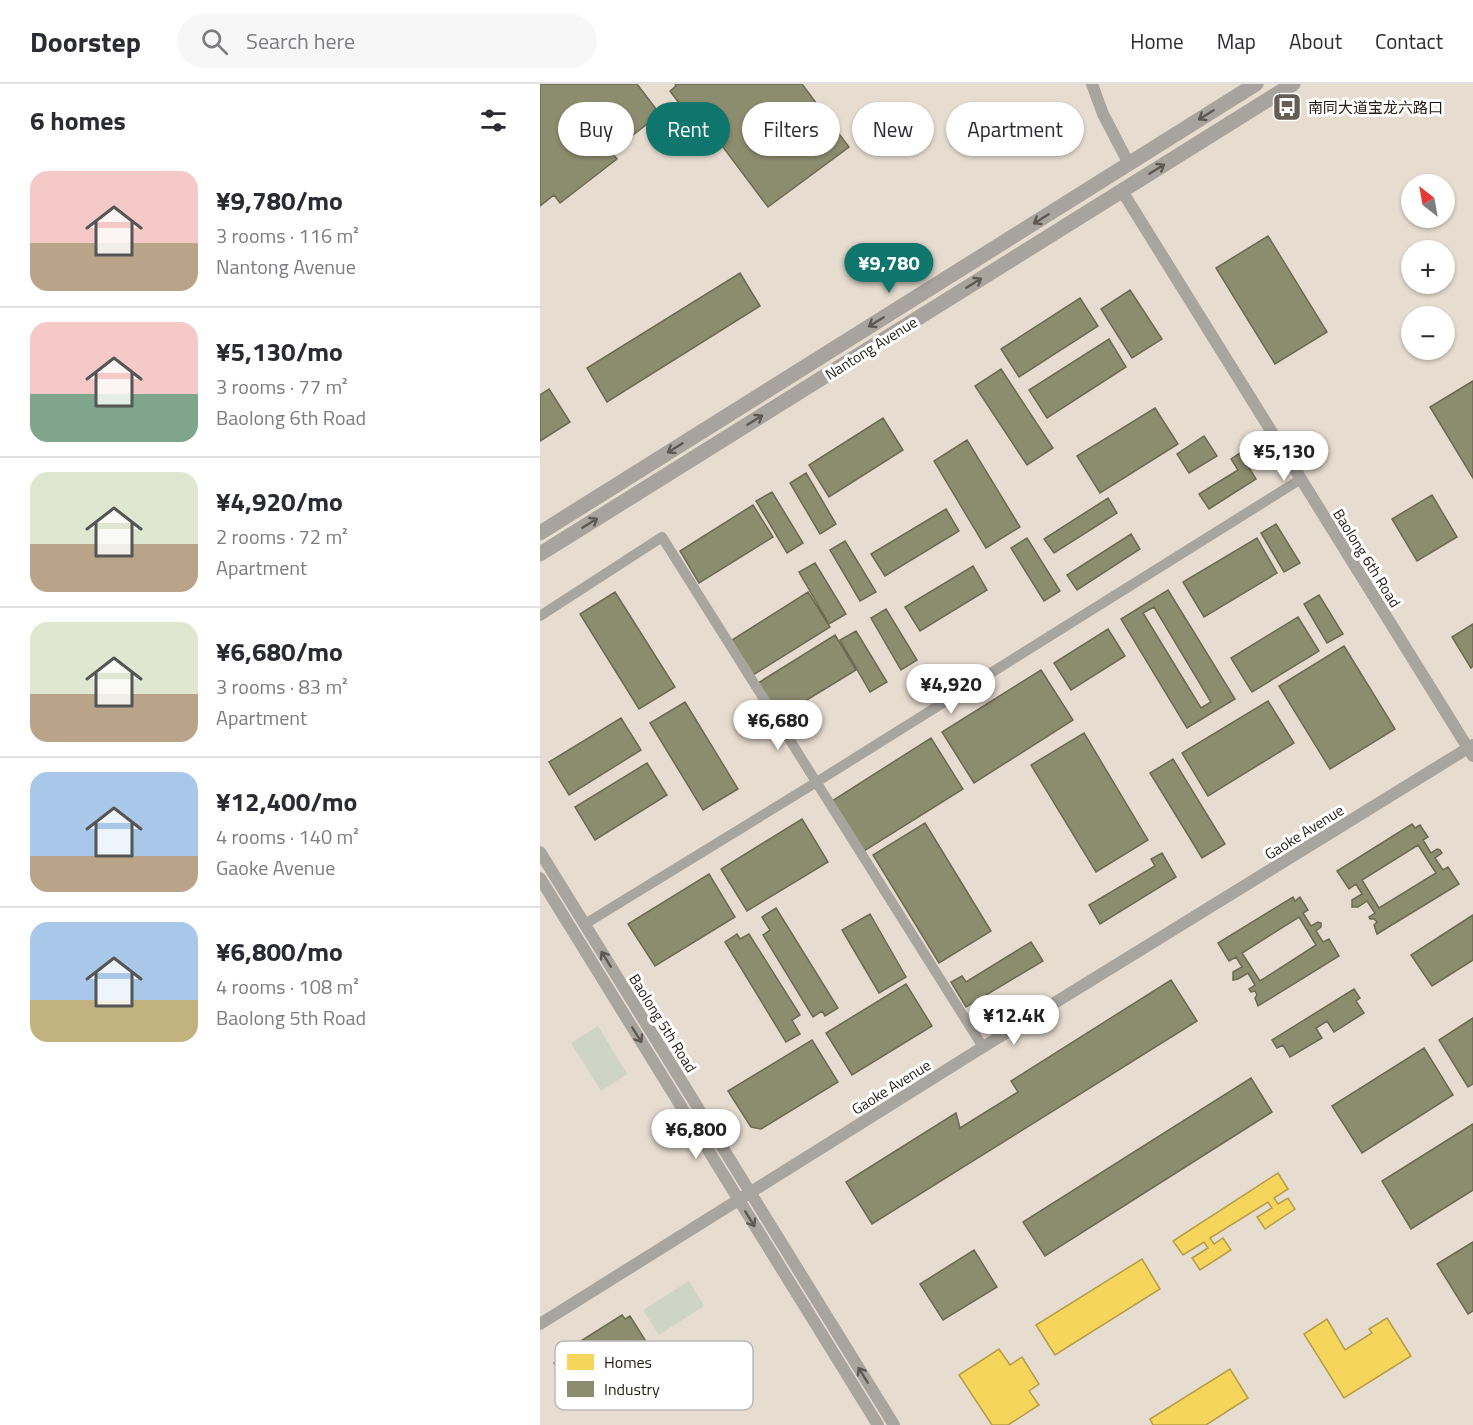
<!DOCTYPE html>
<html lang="en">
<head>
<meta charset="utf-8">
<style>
	body { margin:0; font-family:"Titillium Web","Noto Sans SC",sans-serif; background:#f7f7f7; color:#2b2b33; height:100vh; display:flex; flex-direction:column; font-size:22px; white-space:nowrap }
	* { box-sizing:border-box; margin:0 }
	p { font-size:20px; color:#7c7c81 }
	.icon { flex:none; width:33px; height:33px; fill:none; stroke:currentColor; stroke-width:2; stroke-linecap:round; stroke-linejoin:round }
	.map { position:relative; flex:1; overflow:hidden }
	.side { display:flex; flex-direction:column; background:#fff; width:540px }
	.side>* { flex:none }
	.banner { position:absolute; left:18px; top:18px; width:570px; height:54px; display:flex; gap:12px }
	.needle { width:39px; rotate:329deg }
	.fabs { position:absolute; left:861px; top:90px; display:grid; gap:12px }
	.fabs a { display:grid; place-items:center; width:54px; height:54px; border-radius:50%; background:#fff; box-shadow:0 2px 4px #0004; font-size:30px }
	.price { position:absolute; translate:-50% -51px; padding:0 14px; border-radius:21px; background:#fff; color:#222; font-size:20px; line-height:39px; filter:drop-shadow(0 2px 3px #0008) }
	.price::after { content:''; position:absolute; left:50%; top:36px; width:18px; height:14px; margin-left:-9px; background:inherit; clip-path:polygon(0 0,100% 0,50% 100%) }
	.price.current { background:#0f766e; color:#fff }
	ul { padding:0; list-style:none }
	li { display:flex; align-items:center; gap:18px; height:150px; padding:0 30px }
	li+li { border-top:2px solid #e1e1e2 }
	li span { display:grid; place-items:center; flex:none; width:168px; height:120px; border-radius:18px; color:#555 }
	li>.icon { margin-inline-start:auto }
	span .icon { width:72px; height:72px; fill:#fffc; stroke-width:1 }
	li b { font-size:26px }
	h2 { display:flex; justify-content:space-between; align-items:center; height:72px; padding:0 30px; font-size:26px }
	.chip { padding:0 21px; border-radius:27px; background:#fff; box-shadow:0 2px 4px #0004; font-size:21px; line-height:54px }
	.chip.current { background:#0f766e; color:#fff }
	header { display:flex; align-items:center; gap:36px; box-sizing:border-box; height:84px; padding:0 30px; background:#fff; border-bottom:2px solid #e1e1e2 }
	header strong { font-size:28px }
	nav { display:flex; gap:33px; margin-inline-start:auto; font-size:21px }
	.search { width:420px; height:54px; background:#f7f7f7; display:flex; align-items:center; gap:15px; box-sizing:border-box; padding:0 21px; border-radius:33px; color:#7c7c81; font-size:22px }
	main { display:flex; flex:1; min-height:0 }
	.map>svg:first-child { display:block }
</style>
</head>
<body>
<header>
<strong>Doorstep</strong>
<div class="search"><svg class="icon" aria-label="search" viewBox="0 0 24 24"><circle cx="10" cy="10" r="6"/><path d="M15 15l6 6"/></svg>Search here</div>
<nav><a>Home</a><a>Map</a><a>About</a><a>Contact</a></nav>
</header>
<main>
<section class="side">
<h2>6 homes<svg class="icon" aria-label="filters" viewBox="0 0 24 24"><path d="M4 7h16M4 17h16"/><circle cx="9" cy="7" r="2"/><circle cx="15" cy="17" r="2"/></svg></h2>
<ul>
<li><span style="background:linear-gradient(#f6c9c9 60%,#b9a48a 0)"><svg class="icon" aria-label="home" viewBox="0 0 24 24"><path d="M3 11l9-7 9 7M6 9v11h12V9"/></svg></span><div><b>¥9,780/mo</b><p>3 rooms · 116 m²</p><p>Nantong Avenue</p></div></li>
<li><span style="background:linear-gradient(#f6c9c9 60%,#7fa58c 0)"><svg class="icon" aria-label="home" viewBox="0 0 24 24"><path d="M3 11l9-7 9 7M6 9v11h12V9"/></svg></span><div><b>¥5,130/mo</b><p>3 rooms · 77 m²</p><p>Baolong 6th Road</p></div></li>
<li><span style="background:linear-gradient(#dfe7d0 60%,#b9a48a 0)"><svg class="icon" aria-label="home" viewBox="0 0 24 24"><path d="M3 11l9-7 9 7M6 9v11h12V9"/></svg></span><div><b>¥4,920/mo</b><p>2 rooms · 72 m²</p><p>Apartment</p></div></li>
<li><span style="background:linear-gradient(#dfe7d0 60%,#b9a48a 0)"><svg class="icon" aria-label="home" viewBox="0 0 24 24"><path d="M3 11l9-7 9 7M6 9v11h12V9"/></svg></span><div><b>¥6,680/mo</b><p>3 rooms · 83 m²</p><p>Apartment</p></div></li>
<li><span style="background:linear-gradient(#a9c7e8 70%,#b9a48a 0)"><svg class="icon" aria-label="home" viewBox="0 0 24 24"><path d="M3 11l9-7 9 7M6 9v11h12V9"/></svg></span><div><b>¥12,400/mo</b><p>4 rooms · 140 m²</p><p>Gaoke Avenue</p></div></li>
<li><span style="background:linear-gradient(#a9c7e8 65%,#c2b280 0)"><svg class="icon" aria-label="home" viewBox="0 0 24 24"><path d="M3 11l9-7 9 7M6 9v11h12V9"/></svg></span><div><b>¥6,800/mo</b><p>4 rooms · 108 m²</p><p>Baolong 5th Road</p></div></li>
</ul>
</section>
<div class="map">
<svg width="933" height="1341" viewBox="0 0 933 1341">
	<rect width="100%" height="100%" fill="#e7dcd0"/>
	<path fill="#cfd5c5" d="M58,942L87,990L61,1007L31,959Z
		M149,1197L164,1222L119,1251L103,1226Z"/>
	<path fill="#f6d55c" stroke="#b69d46" stroke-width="1.5" d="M738,1089L748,1105L734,1114L738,1120L748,1114L755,1125L725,1145L717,1133L732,1124L728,1118L670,1154L674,1160L683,1154L691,1166L660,1186L652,1174L668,1164L664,1158L643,1171L633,1157Z
		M602,1175L620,1205L515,1271L496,1241Z
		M847,1234L871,1272L804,1314L764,1250L787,1235L805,1266L832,1249L829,1245Z
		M459,1265L470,1281L482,1273L499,1300L489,1307L499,1321L468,1341H452L419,1291Z
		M690,1285L708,1314L666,1341H613L610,1335Z"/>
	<path fill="#8c8c6e" stroke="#6c6a52" stroke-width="1.5" fill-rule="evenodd" d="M0,0H97L120,30L71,68L77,75L20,119L14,111L0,122Z
		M135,0H262L309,63L228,123L180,59L173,64L130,7L136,2Z
		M728,152L787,248L735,280L676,184Z
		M200,189L220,222L67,318L47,284Z
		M590,206L622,255L592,274L561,225Z
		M540,214L558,242L479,293L461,265Z
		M569,255L586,283L507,334L489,306Z
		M461,285L513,364L487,381L435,302Z
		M933,297V394L890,323Z
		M9,305L30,338L0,357V311Z
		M615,324L638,360L560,409L537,372Z
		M343,334L363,366L289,413L269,381Z
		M664,352L677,372L649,389L637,370Z
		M427,356L480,443L446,464L394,377Z
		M700,369L716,395L669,425L659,410L698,386L691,375Z
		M266,389L296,440L280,450L250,399Z
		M232,408L263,459L247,469L216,417Z
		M892,411L917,453L877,477L852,435Z
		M568,414L577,429L514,469L504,455Z
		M213,421L233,453L159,499L140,467Z
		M406,425L419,447L345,492L331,470Z
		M736,440L760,479L744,488L721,449Z
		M591,450L600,465L537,506L527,491Z
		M487,454L520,507L504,517L471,464Z
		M717,454L737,489L664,533L643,498Z
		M305,457L336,508L320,517L290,466Z
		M275,479L306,530L289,540L259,488Z
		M433,482L447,506L380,547L365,523Z
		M628,506L695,615L647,644L581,535ZM614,523L671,618L661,624L603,529Z
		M75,508L135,603L99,625L40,530Z
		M268,508L290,543L213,591L192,556Z
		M779,511L803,550L787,559L764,520Z
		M346,525L377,576L361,586L331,534Z
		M758,533L779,567L712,608L691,574Z
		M933,540V582L931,584L912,553Z
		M568,545L585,572L531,606L514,579Z
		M316,547L347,598L330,608L300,556Z
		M295,551L316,586L239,633L218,599Z
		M804,562L855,645L790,685L739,602Z
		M501,586L533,636L434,699L402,648Z
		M728,617L754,659L668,712L642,669Z
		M145,618L198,705L163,726L110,639Z
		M81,634L101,666L29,711L9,678Z
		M544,649L608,756L556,788L491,681Z
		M391,654L423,705L324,767L292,717Z
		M633,675L685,760L662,774L610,689Z
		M107,679L127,711L55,756L35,723Z
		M262,735L288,778L207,827L181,785Z
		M385,739L451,847L399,879L333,771Z
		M872,740L875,744L880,741L888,753L883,756L891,769L897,765L900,766L902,769L895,774L903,786L908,783L919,800L837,850L834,841L837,838L834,835H830L829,833L835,829L827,817L818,823H812V816L822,810L816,800L809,805L797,787ZM878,761L896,789L839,824L822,796Z
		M622,769L636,793L560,840L549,821L615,782L611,775Z
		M169,790L195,833L115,882L88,840Z
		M753,813L755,817L760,813L768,826L763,829L771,842L778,838L781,839V843L776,847L783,858L789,855L799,872L718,922L715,914L717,911L715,907L711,908L709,905L715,901L708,889L698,895L693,896V888L702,883L696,873L689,877L678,859ZM759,833L776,861L720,897L702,869Z
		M236,824L298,924L285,932L282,927L273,933L223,851L230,846L222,833Z
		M330,830L366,893L339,909L302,846Z
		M933,831V876L892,902L871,871Z
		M197,850L200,855L209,850L260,931L252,936L260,950L246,958L185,858Z
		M491,858L503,877L426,923L411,898L422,892L426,898Z
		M631,896L657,937L332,1140L306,1098L416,1029L420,1044L478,1008L471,997Z
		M366,900L392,942L312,991L286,949Z
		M814,905L820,914L816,917L824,929L794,948L787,937L776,944L782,954L750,973L743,961L737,964L732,956Z
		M933,934V1000L928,1003L899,956Z
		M272,956L298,998L221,1045L211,1043L188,1007Z
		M884,964L913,1011L822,1069L792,1022Z
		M711,994L732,1028L505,1172L483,1138Z
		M933,1040V1106L871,1145L842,1097Z
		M933,1158V1227L928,1230L897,1180Z
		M434,1166L457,1203L403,1236L380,1200Z
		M82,1231L85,1235L90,1232L107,1259L30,1306L14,1279L20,1276L17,1272Z"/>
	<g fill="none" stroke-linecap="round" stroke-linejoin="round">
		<path stroke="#a8a49e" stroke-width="10" d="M0,532L122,453L443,963
			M45,840L275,699L761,395"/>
		<path stroke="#a8a49e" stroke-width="12" d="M552,0L563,30L589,80
			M582,107L933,672
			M0,768L354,1341
			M0,794L338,1341
			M0,1240L443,963L933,661"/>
		<path stroke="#a8a39c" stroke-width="15" d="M0,449L716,0
			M0,470L753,0"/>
	</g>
	<defs><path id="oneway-shaft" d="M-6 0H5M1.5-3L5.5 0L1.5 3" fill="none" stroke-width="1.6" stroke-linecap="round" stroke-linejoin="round" transform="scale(1.5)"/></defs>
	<g stroke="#5e5850">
		<use href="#oneway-shaft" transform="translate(666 31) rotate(148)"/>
		<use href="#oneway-shaft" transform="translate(617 85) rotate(-32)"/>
		<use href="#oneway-shaft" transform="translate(501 135) rotate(148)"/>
		<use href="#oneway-shaft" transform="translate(434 199) rotate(-32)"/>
		<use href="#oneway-shaft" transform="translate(336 238) rotate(148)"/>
		<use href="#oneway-shaft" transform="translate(215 336) rotate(-32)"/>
		<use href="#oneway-shaft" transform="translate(135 364) rotate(148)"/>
		<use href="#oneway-shaft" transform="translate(50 439) rotate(-32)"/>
	</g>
	<g stroke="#5e5851">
		<use href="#oneway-shaft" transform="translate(66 875) rotate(-122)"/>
		<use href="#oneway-shaft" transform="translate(97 951) rotate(58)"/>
		<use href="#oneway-shaft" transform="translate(210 1135) rotate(58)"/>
		<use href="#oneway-shaft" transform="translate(323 1291) rotate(-122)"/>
	</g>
	<defs>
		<g id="bus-square" transform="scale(1.5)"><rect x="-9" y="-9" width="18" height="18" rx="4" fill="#665e54" stroke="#fff"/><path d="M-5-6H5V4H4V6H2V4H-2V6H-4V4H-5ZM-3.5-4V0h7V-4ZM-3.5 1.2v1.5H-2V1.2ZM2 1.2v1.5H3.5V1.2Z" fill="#fff"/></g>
	</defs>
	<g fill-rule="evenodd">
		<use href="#bus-square" x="747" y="23"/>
	</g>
	<g text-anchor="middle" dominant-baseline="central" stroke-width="6" stroke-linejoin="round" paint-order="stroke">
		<g font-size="15" fill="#211a12" stroke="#fff" text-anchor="start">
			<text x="768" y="23">南同大道宝龙六路口</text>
		</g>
		<g font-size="15" fill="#211a12" stroke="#fff">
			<text transform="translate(331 264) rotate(-32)">Nantong Avenue</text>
			<text transform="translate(827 474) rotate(58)">Baolong 6th Road</text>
			<text transform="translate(764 748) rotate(-32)">Gaoke Avenue</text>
			<text transform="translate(123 939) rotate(58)">Baolong 5th Road</text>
			<text transform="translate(351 1003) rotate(-32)">Gaoke Avenue</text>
		</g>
	</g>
	<rect x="15" y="1257" width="198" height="69" rx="9" fill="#fff" stroke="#bcbab8" stroke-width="1.5"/>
	<rect x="27" y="1270" width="27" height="16" fill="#f6d55c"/>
	<rect x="27" y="1297" width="27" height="16" fill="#8c8c6e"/>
	<g font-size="16" fill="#211a12">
		<text x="64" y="1284">Homes</text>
		<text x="64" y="1311">Industry</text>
	</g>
</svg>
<div class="fabs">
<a><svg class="needle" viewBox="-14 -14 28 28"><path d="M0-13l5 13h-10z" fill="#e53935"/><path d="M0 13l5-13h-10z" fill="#7c7c81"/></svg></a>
<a>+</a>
<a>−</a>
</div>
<b class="price current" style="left:349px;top:210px">¥9,780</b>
<b class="price" style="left:744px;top:398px">¥5,130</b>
<b class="price" style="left:411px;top:631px">¥4,920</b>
<b class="price" style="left:238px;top:667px">¥6,680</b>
<b class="price" style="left:474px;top:962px">¥12.4K</b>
<b class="price" style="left:156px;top:1076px">¥6,800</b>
<div class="banner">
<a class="chip">Buy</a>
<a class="chip current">Rent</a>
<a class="chip">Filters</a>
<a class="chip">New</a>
<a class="chip">Apartment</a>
</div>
</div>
</main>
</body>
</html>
